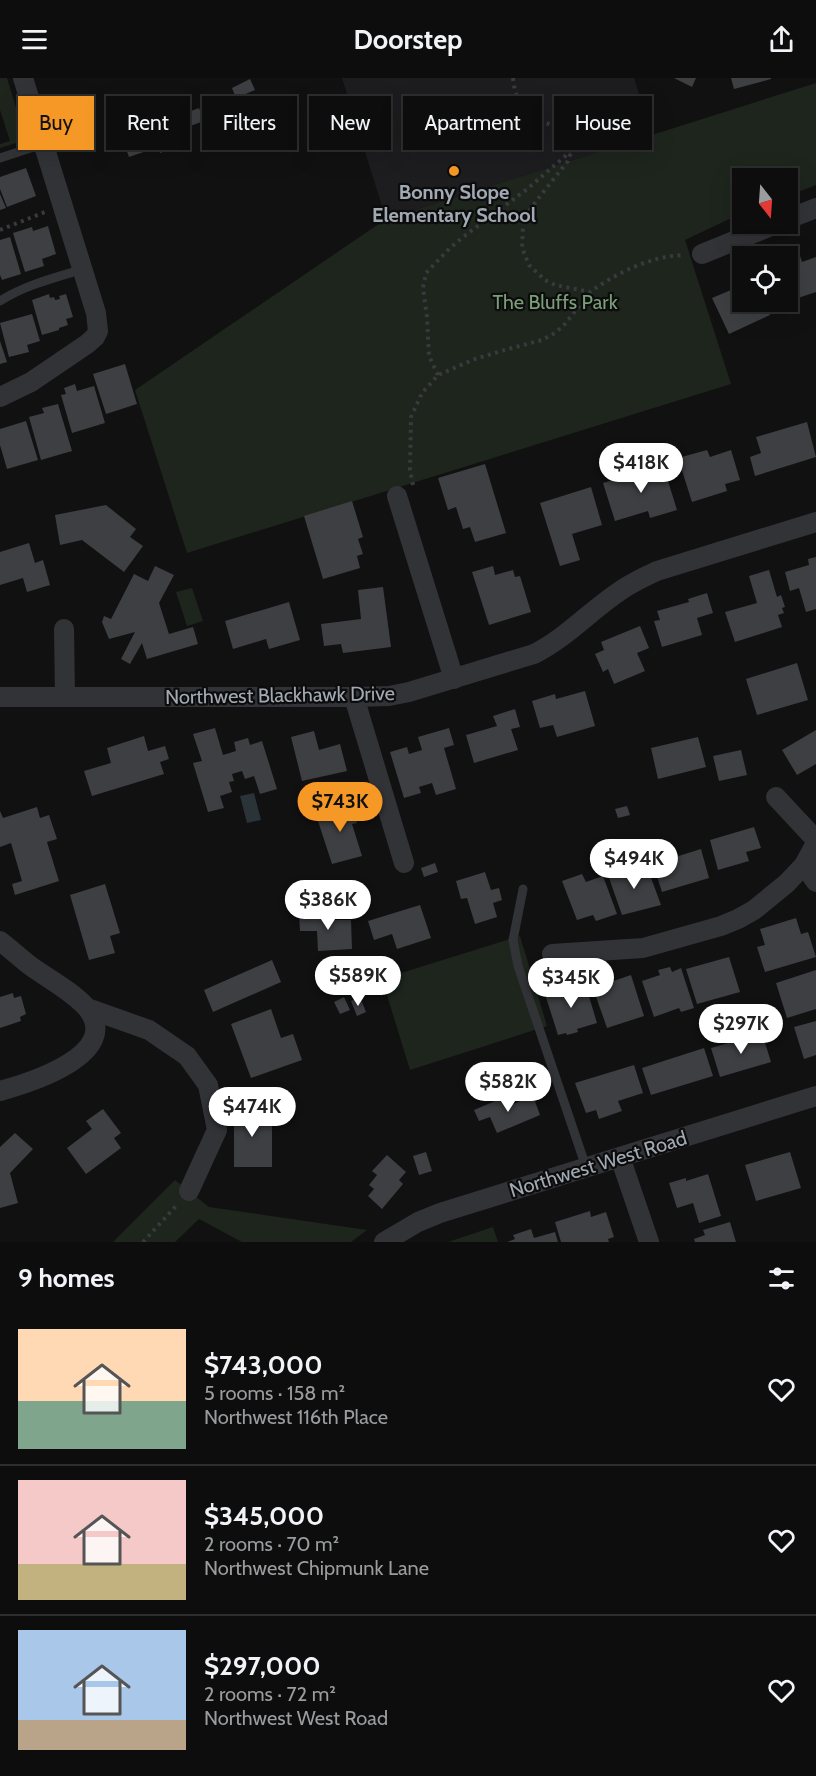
<!DOCTYPE html>
<html lang="en">
<head>
<meta charset="utf-8">
<style>
	body { margin:0; font-family:Cabin,sans-serif; background:#161617; color:#f1f3f6; height:100vh; display:flex; flex-direction:column; font-size:22px; white-space:nowrap }
	* { box-sizing:border-box; margin:0 }
	p { font-size:20px; color:#9a9c9e }
	.icon { flex:none; width:33px; height:33px; fill:none; stroke:currentColor; stroke-width:2; stroke-linecap:round; stroke-linejoin:round }
	.map { position:relative; height:1164px; overflow:hidden }
	.drawer { display:flex; flex-direction:column; background:#0d0d0e; flex:1 }
	.drawer>* { flex:none }
	.guide { position:absolute; left:18px; top:18px; width:780px; height:54px; display:flex; gap:12px }
	.needle { width:39px; rotate:163deg }
	.buttons { position:absolute; left:732px; top:90px; display:grid; gap:12px }
	.buttons a { display:grid; place-items:center; width:66px; height:66px; border-radius:0px; background:#0d0d0e; box-shadow:0 6px 24px #0002,0 0 0 2px #2d2d2e; font-size:30px }
	.price { position:absolute; translate:-50% -51px; padding:0 14px; border-radius:21px; background:#fff; color:#222; font-size:20px; line-height:39px; filter:drop-shadow(0 2px 3px #0008) }
	.price::after { content:''; position:absolute; left:50%; top:36px; width:18px; height:14px; margin-left:-9px; background:inherit; clip-path:polygon(0 0,100% 0,50% 100%) }
	.price.active { background:#f69825; color:#111 }
	ul { padding:0; list-style:none }
	li { display:flex; align-items:center; gap:18px; height:150px; padding:0 18px }
	li+li { border-top:2px solid #2d2d2e }
	li span { display:grid; place-items:center; flex:none; width:168px; height:120px; border-radius:0px; color:#555 }
	li>.icon { margin-inline-start:auto }
	span .icon { width:72px; height:72px; fill:#fffc; stroke-width:1 }
	li b { font-size:26px }
	h2 { display:flex; justify-content:space-between; align-items:center; height:72px; padding:0 18px; font-size:26px }
	.tag { padding:0 21px; border-radius:0px; background:#0d0d0e; box-shadow:0 6px 24px #0002,0 0 0 2px #2d2d2e; font-size:21px; line-height:54px }
	.tag.active { background:#f69825; color:#111 }
	header { display:flex; justify-content:space-between; align-items:center; height:78px; padding:0 18px; background:#0d0d0e; font-size:27px; font-weight:700 }
	.map>svg:first-child { display:block }
</style>
</head>
<body>
<header><svg class="icon" aria-label="menu" viewBox="0 0 24 24"><path d="M4 6h16M4 12h16M4 18h16"/></svg>Doorstep<svg class="icon" aria-label="share" viewBox="0 0 24 24"><path d="M12 15V3M7 8l5-5 5 5M5 13v7h14v-7"/></svg></header>
<div class="map">
<svg width="816" height="1164" viewBox="0 0 816 1164">
	<rect width="100%" height="100%" fill="#111112"/>
	<path fill="#1d1d1f" d="M342,0H634L652,57L386,141Z"/>
	<path fill="#1d251d" d="M0,0H7L26,62L0,70V66L10,63L0,32Z
		M816,5V107L788,118V100H742V135L685,162L731,306L187,475L135,312L386,141Z
		M192,510L203,543L187,548L176,514Z
		M520,858L547,948L410,992L382,901Z
		M175,1102L209,1129L367,1152L351,1164H242L199,1141L175,1164H113Z
		M493,1149L498,1164H448Z"/>
	<path fill="#293338" d="M254,715L261,742L247,745L240,718Z"/>
	<path fill="#3d3f42" d="M674,0H696L692,9Z
		M731,0H771V1L734,11Z
		M250,1L255,12L236,20L232,10Z
		M215,20L220,36L210,40L204,23Z
		M169,22L175,39L199,30L204,43L179,52L184,67L160,75L158,69L129,79L121,57L161,43L155,26Z
		M26,90L36,118L7,129L0,111V99Z
		M0,116L6,130L0,132Z
		M48,148L56,176L42,181L44,188L25,194L13,155L32,149L33,153Z
		M10,159L21,196L2,202L0,197V162Z
		M800,178L802,184L816,179V214L792,222L788,208V183Z
		M731,212L737,225L742,222L764,224L770,237L729,256L712,220Z
		M49,216L50,220L54,219L55,222L60,221L59,218L66,216L73,239L66,241L68,247L59,250V252L42,257L32,222Z
		M32,236L40,263L27,267L29,274L9,279L0,245Z
		M0,263L7,284L0,286Z
		M125,286L137,326L106,336L93,296Z
		M75,306L77,313L94,308L105,345L72,355L61,317L66,316L64,310Z
		M58,326L72,373L41,382L29,339L44,335L42,330Z
		M26,343L38,382L7,391L0,367V351Z
		M807,344L816,379L755,398L750,379L761,375L756,359Z
		M707,372L710,379L731,372L740,402L725,406L727,413L692,424L678,380Z
		M485,386L506,455L475,464L470,449L463,451L456,429L448,432L438,400Z
		M663,387L677,432L650,440L648,433L615,443L603,405Z
		M591,409L602,447L572,456L580,482L560,488L540,425Z
		M352,423L363,459L358,461L363,476L357,478L360,490L323,501L304,438Z
		M106,427L136,451L130,459L143,468L124,494L82,462L60,467L55,437Z
		M29,465L35,485L43,482L50,507L27,514L23,500L0,507V474Z
		M816,479V531L806,534L799,510L790,513L785,494L809,487L808,481Z
		M155,488L174,497L159,525L169,556L193,549L198,566L147,581L142,565L130,586L121,581L135,554L109,561L102,544L104,538L111,541L134,496L148,503Z
		M493,488L495,497L513,492L515,499L520,498L531,534L489,547L472,494Z
		M769,492L777,519L781,517L785,529L782,530L784,535L778,537L782,549L735,564L725,534L757,525L749,498Z
		M383,509L391,569L343,575L341,566L324,568L321,546L361,541L358,512Z
		M707,515L713,535L697,540L702,557L662,569L654,543L660,542L657,533L689,524L688,521Z
		M289,524L300,562L269,571L266,561L233,571L225,543Z
		M640,548L649,570L637,575L645,593L614,606L608,591L603,594L595,576L604,572L601,564Z
		M797,585L808,622L757,637L746,601Z
		M585,613L595,648L557,659L553,647L540,650L532,623L555,616L556,621Z
		M515,631L520,649L511,651L518,672L474,685L466,657L497,648L493,638Z
		M215,650L223,677L236,673L234,664L248,660L250,667L262,663L277,711L260,716L254,698L245,701L242,693L232,696L234,703L229,704L232,714L220,718L224,730L208,734L193,685L202,683L193,656Z
		M449,650L454,667L444,670L456,711L436,717L432,705L419,709L421,715L404,720L390,674L407,669L409,676L422,672L418,659Z
		M816,652V686L797,697L782,672Z
		M314,653L319,672L340,666L347,693L302,703L291,659Z
		M144,658L148,673L165,668L169,681L160,684L164,696L92,718L84,693L111,685L107,670Z
		M698,659L706,689L658,701L651,670Z
		M741,672L747,697L719,703L713,678Z
		M350,723L357,745L352,746L362,778L332,786L317,740L327,737L325,730Z
		M627,728L630,737L618,740L615,731Z
		M37,729L40,740L49,737L57,761L47,764L59,803L15,817L12,806L22,803L11,765L0,769V733L3,740Z
		M754,749L761,770L746,774L749,783L718,792L710,762Z
		M701,771L709,800L662,814L653,786Z
		M435,785L438,794L424,799L421,790Z
		M646,786L661,827L622,837L608,797Z
		M485,794L491,812L499,810L502,822L493,825L497,839L475,846L467,820L461,821L456,803Z
		M582,796L586,804L603,798L617,836L596,843L593,837L577,842L562,803Z
		M105,806L120,855L110,858L115,875L89,882L70,817Z
		M420,827L431,860L397,871L392,856L374,862L368,843Z
		M328,834V842H351L352,871L318,873L317,853H300L299,835Z
		M796,840L801,856L808,854L816,879L765,894L757,869L765,867L760,851Z
		M729,879L740,914L697,926L686,891Z
		M272,882L281,904L213,934L204,912Z
		M670,889L672,894L681,890L694,930L681,934L679,930L654,939L642,903L660,897L658,892Z
		M816,892V931L787,940L776,905Z
		M631,897L644,938L607,950L593,910Z
		M585,905L597,945L577,951L578,954L567,957L566,955L558,957L544,913L557,908L558,913Z
		M13,915L14,920L21,918L26,936L20,939L21,943L0,950V919Z
		M344,919L350,932L340,936L334,924Z
		M360,919L366,934L357,938L351,923Z
		M271,931L281,960L293,956L302,982L251,1000L231,946Z
		M816,943V977L804,981L794,949Z
		M762,955L771,984L720,999L711,970Z
		M704,970L713,998L651,1017L642,990Z
		M634,987L643,1015L618,1023L622,1033L599,1041L596,1032L586,1035L575,1005Z
		M509,1017L513,1026L533,1018L540,1037L497,1055L490,1039L479,1043L474,1032Z
		M234,1028H254L255,1037L272,1036V1089H234Z
		M103,1031L121,1055L114,1060L121,1070L86,1096L67,1070L92,1051L86,1043Z
		M15,1055L33,1071L10,1095L18,1125L0,1130V1069Z
		M426,1074L432,1093L419,1097L413,1078Z
		M790,1074L801,1110L756,1123L745,1087Z
		M387,1077L406,1094L399,1102L403,1106L382,1131L368,1118L374,1111L369,1107L377,1097L372,1093Z
		M708,1096L721,1138L699,1145L693,1125L677,1130L669,1105L686,1100V1103Z
		M590,1133L591,1139L606,1134L614,1159L608,1161L609,1164H561L555,1144Z
		M730,1144L736,1164H695L694,1161L705,1157L703,1152Z
		M531,1151L534,1160L555,1154L558,1164H507L515,1161L513,1157Z"/>
	<g fill="none" stroke-linecap="round" stroke-linejoin="round">
		<path stroke="#383a3e" stroke-width="4" stroke-dasharray="3 4.5" stroke-linecap="butt" d="M513,0C515,29 534,45 562,49
			M558,33L562,49L571,74L568,83L537,122L525,139L523,148L522,170L529,187L545,202L555,207L590,214C617,195 650,178 684,177
			M0,152L45,134
			M438,297L429,278L427,239L423,210L426,195L450,170L463,159L526,112L570,74
			M413,407L410,392L411,339L422,315L438,297L475,281L501,273L542,262L555,255L565,246L590,214
			M143,1164L177,1127"/>
		<path stroke="#323337" stroke-width="9" d="M0,80L43,66
			M0,223C25,207 54,200 83,191
			M523,811L513,862L518,888L586,1089"/>
		<path stroke="#323337" stroke-width="20" d="M788,141L816,130
			M702,176L776,146
			M0,319L31,304L87,266L95,259L98,253L96,235L23,0
			M397,418L454,601
			M64,551L65,619
			M0,619H354L389,618L409,614L534,576C566,560 590,533 620,513C631,505 644,499 657,493L816,444
			M354,619L404,785
			M776,719L816,762
			M804,787L816,804
			M0,863C11,871 21,881 32,889C49,901 73,914 87,930C124,976 29,1005 0,1013
			M552,876L643,870L721,848L738,841L754,832L787,805L804,787L816,765
			M87,930L149,952L187,978L208,1007L217,1052L189,1113
			M620,1079L649,1164
			M384,1164L418,1144L440,1135L816,1018"/>
	</g>
	<circle fill="#f69825" stroke="#0c0c0d" stroke-width="2" cx="454" cy="93" r="6"/>
	<g text-anchor="middle" dominant-baseline="central" stroke-width="4.5" stroke-linejoin="round" paint-order="stroke">
		<g font-size="20" font-weight="bold" fill="#a1a9b3" stroke="#0c0c0d">
			<text x="454" y="114">Bonny Slope<tspan x="454" dy="23">Elementary School</tspan></text>
		</g>
		<g font-size="20" fill="#7a9f78" stroke="#0c0c0d">
			<text x="555" y="224">The Bluffs Park</text>
		</g>
		<g font-size="20" fill="#a1a9b3" stroke="#0c0c0d">
			<text transform="translate(280 617) rotate(-1)">Northwest Blackhawk Drive</text>
			<text transform="translate(598 1086) rotate(-17)">Northwest West Road</text>
		</g>
	</g>
</svg>
<div class="buttons">
<a><svg class="needle" viewBox="-14 -14 28 28"><path d="M0-13l5 13h-10z" fill="#e53935"/><path d="M0 13l5-13h-10z" fill="#9a9c9e"/></svg></a>
<a><svg class="icon" aria-label="locate" viewBox="0 0 24 24"><circle cx="12" cy="12" r="6"/><path d="M12 2v4M12 18v4M2 12h4M18 12h4"/></svg></a>
</div>
<b class="price" style="left:641px;top:416px">$418K</b>
<b class="price active" style="left:340px;top:755px">$743K</b>
<b class="price" style="left:634px;top:812px">$494K</b>
<b class="price" style="left:328px;top:853px">$386K</b>
<b class="price" style="left:358px;top:929px">$589K</b>
<b class="price" style="left:571px;top:931px">$345K</b>
<b class="price" style="left:741px;top:977px">$297K</b>
<b class="price" style="left:508px;top:1035px">$582K</b>
<b class="price" style="left:252px;top:1060px">$474K</b>
<div class="guide">
<a class="tag active">Buy</a>
<a class="tag">Rent</a>
<a class="tag">Filters</a>
<a class="tag">New</a>
<a class="tag">Apartment</a>
<a class="tag">House</a>
</div>
</div>
<section class="drawer">
<h2>9 homes<svg class="icon" aria-label="filters" viewBox="0 0 24 24"><path d="M4 7h16M4 17h16"/><circle cx="9" cy="7" r="2"/><circle cx="15" cy="17" r="2"/></svg></h2>
<ul>
<li><span style="background:linear-gradient(#ffd9b3 60%,#7fa58c 0)"><svg class="icon" aria-label="home" viewBox="0 0 24 24"><path d="M3 11l9-7 9 7M6 9v11h12V9"/></svg></span><div><b>$743,000</b><p>5 rooms · 158 m²</p><p>Northwest 116th Place</p></div><svg class="icon" aria-label="heart" viewBox="0 0 24 24"><path d="M12 20l-8-8c-3-5 5-10 8-4 3-6 11-1 8 4z"/></svg></li>
<li><span style="background:linear-gradient(#f6c9c9 70%,#c2b280 0)"><svg class="icon" aria-label="home" viewBox="0 0 24 24"><path d="M3 11l9-7 9 7M6 9v11h12V9"/></svg></span><div><b>$345,000</b><p>2 rooms · 70 m²</p><p>Northwest Chipmunk Lane</p></div><svg class="icon" aria-label="heart" viewBox="0 0 24 24"><path d="M12 20l-8-8c-3-5 5-10 8-4 3-6 11-1 8 4z"/></svg></li>
<li><span style="background:linear-gradient(#a9c7e8 75%,#b9a48a 0)"><svg class="icon" aria-label="home" viewBox="0 0 24 24"><path d="M3 11l9-7 9 7M6 9v11h12V9"/></svg></span><div><b>$297,000</b><p>2 rooms · 72 m²</p><p>Northwest West Road</p></div><svg class="icon" aria-label="heart" viewBox="0 0 24 24"><path d="M12 20l-8-8c-3-5 5-10 8-4 3-6 11-1 8 4z"/></svg></li>
</ul>
</section>
</body>
</html>
